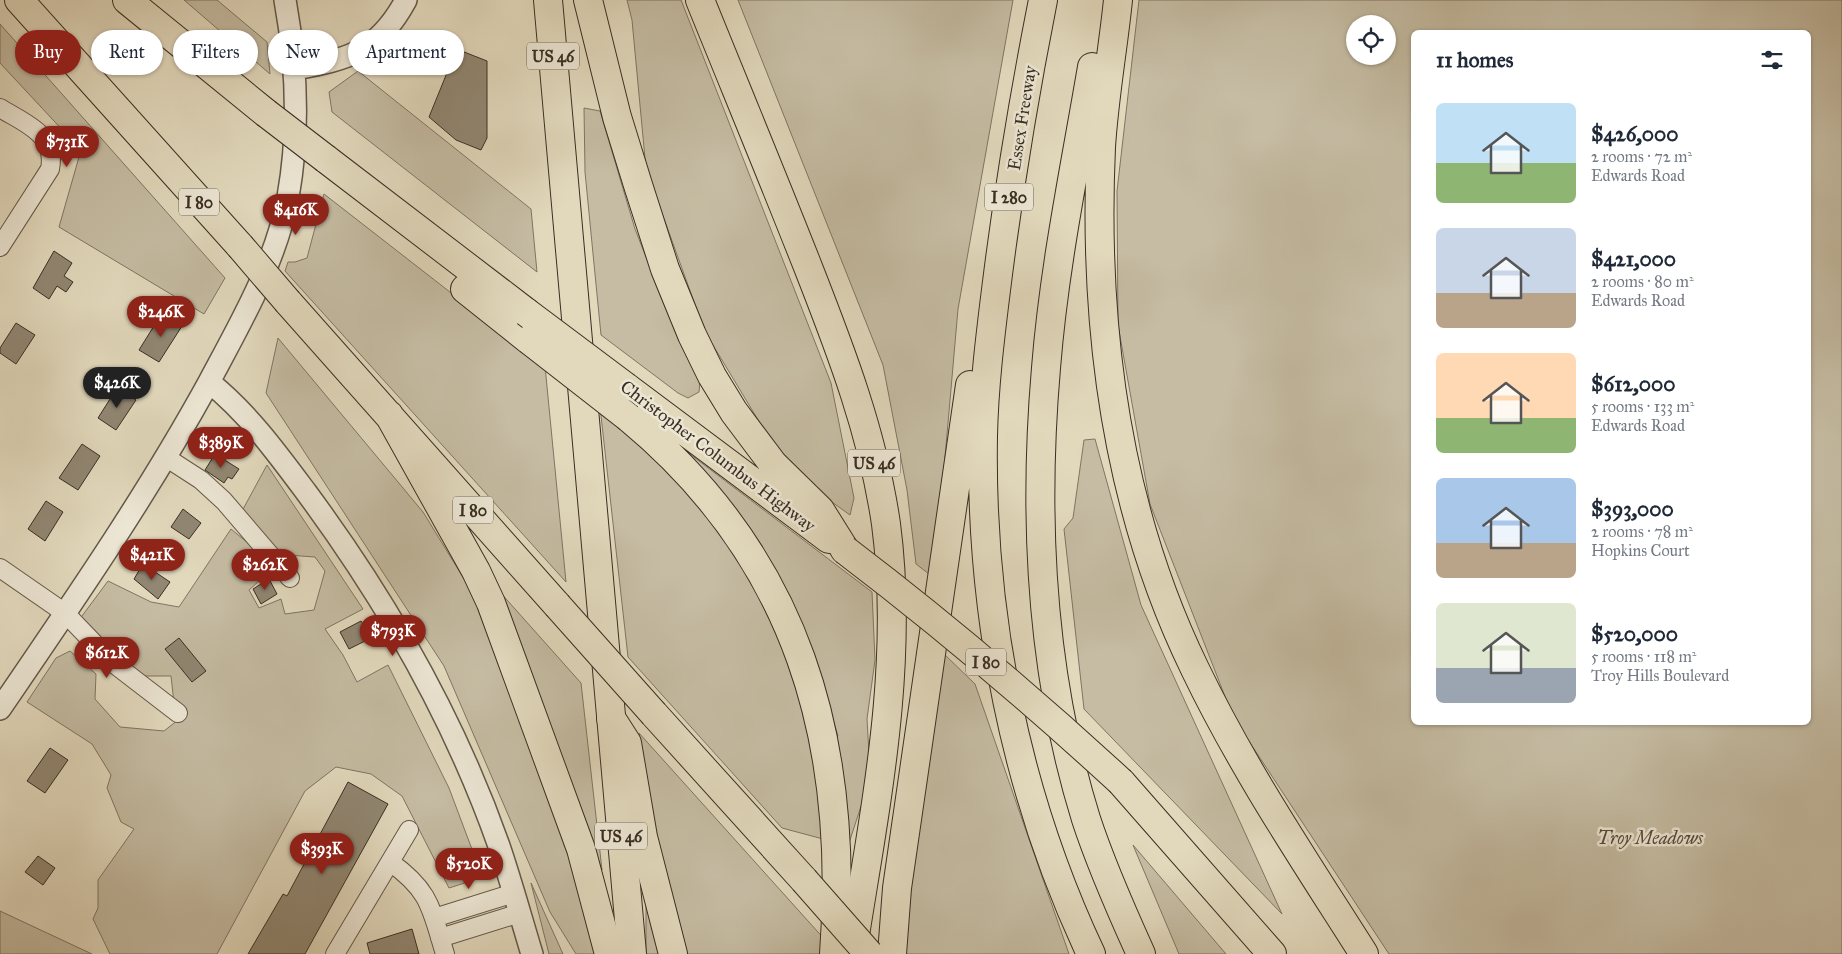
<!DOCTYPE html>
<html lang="en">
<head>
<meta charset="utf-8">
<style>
	body { margin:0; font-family:"IM FELL Great Primer",serif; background:#f6f6f7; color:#1f2937; height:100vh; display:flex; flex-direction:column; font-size:19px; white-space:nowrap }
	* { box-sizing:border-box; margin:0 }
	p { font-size:16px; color:#747a83 }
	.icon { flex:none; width:28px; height:28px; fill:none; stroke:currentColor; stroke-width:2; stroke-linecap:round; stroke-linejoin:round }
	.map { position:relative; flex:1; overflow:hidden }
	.sheet { position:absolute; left:1411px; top:30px; width:400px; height:695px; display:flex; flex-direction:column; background:#fff; border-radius:8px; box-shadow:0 1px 4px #0004 }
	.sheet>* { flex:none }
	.hud { position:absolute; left:15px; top:30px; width:475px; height:45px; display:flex; gap:10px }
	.controls { position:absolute; left:1346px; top:15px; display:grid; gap:10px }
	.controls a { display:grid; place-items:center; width:50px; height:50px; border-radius:50%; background:#fff; box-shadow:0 1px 4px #0004; font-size:25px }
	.price { position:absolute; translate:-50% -42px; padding:0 11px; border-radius:18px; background:#8f2418; color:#fff; font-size:16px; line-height:32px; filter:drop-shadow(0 1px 2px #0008) }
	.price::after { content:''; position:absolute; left:50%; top:30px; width:15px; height:11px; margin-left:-8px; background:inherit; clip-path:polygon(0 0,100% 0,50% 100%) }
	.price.active { background:#222; color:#fff }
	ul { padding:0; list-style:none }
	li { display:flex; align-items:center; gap:15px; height:125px; padding:0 25px }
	li span { display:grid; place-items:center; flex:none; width:140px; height:100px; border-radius:8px; color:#555 }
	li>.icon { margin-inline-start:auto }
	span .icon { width:60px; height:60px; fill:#fffc; stroke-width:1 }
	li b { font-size:21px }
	h2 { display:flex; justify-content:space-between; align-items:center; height:60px; padding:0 25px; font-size:21px }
	.pill { padding:0 18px; border-radius:22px; background:#fff; box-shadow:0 1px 4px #0004; font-size:18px; line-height:45px }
	.pill.active { background:#8f2418; color:#fff }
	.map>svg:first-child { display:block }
</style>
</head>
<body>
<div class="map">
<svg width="1842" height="954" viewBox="0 0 1842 954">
	<rect width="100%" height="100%" fill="#e2d9bd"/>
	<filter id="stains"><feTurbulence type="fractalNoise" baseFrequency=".004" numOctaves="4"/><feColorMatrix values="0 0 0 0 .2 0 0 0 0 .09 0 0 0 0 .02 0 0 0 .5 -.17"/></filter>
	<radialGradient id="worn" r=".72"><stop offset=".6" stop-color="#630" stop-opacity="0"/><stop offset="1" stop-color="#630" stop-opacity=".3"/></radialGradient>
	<path fill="#c5bca3" stroke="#7f7563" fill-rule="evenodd" d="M184,0H217L267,42L270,74Z
		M627,0H681L831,383L854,498L850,515L818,492L769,438L705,332L646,169L632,20Z
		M738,0H1013L958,309L943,480L929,574L916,564L907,490L883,365Z
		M1139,0H1842V954H1389L1233,717L1150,504L1118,325L1117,191ZM1355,24H1388V56H1355ZM1414,32H1809V722H1414Z
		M0,24L225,278L204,314L59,227L81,150L0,63Z
		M358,71L531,209L537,272L332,112L329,92Z
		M584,108L600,111L635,229L666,308L700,380L699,392L688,398L678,393L601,335L585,172Z
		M324,194L545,366L566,582L285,271L288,262H295L307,258Z
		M278,338L423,512L472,592L510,689L579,883L596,954H576L550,912L444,666L266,393Z
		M600,407C621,425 643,442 663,462C740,542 795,646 815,756C819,783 820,812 823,839L782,828L628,657Z
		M670,439L872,592L875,660L867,719L869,754L867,788L847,849L833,740L838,736C821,678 804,627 777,572L772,574Z
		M1095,439L1141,605L1282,914L1084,709L1064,529L1073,518L1084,440Z
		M267,465L363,609L325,629L343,655L357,682L388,665L449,788L479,868L477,879L449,888L402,796L371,774L336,767L305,791L217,954H110L93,919L98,908V880L134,829L121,822L107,788L111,775L92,744L27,702L56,658L70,651L96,674L95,699L120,727L164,731L183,716L174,703L171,676H126L79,620L108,581L151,602L179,607L231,529L254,548L270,571L249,590L259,608L281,599L285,614L314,610L325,571L315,557L287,555L266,544L242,511Z
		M499,591L581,683L602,870Z
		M942,652L975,684L1069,954H897Z
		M639,733L826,941L825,954H684L650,817Z
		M1133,845L1226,954H1179Z
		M531,883L563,954H549Z
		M646,901L664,954H646Z
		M0,911L92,954H0Z"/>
	<path fill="#918773" stroke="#392e23" d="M454,48L487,61V138L481,150L456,140L429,117L451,63L448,62Z
		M54,251L72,263L64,276L73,282L66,292L57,286L49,299L33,288Z
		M162,313L182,326L159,362L139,350Z
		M16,323L35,335L16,364L0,353V348Z
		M117,388L136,400L116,430L98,418Z
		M82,444L100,456L78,490L59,478Z
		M215,454L239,469L232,479L228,477L224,483L205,470Z
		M46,501L63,512L45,541L28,529Z
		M183,509L201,523L189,539L171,527Z
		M143,564L170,582L158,599L134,579Z
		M269,579L277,594L261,604L253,589Z
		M361,621L365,627L371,623L377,635L349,649L340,632Z
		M179,638L206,671L192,682L165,649Z
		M50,748L68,760L45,793L27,781Z
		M348,782L388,804L305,954H248L283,894L287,896Z
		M38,856L55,868L43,885L25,872Z
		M412,929L419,954H370L367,943Z"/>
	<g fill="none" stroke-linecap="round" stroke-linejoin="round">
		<g stroke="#63594a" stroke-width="20">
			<path id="minor" d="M0,108C24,123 57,134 50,169L0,247
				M167,458L201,480L224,501L290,578
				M0,568L65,613L113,663L178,713
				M390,862C431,891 431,909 445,954
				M434,918L514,893
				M440,938L520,913
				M335,954L409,830"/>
		</g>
		<g stroke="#63594a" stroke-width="24">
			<path id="tertiary" d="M295,69C349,59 378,52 406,0
				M209,382C247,412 277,453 306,492C386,600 454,718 499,846C511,881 521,918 532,954
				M0,709C73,602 147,495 209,382C240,324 276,262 288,197C300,130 297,66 285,0"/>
		</g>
		<g stroke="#392e23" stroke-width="30">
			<path id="trunk" d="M548,0L632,954
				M700,0C736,89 773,178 808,267C841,351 873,434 886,524C905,668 874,812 852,954"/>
		</g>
		<g stroke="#392e23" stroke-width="30">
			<path id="motorway" d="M19,0L240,246
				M127,0L266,113
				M588,0L617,117L638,185L665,269L692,335L712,376L734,412L773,464L820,510L845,550
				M1043,0C1024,96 1008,193 996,290C990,338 984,387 983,436C980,614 1015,793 1091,954
				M1118,0C1113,49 1104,98 1101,147C1093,325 1116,507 1195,669C1243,769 1305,861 1364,954
				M1092,67C1075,167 1054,267 1046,368C1033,519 1041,674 1086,819C1101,865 1121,910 1141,954
				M326,159L526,312
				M465,289L529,340
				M288,302L557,605
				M626,387L829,539
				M389,415L476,571L491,603L581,849L609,954
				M629,418C798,558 850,741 834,954
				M654,714L804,880
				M611,718L627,743L643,837L673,954
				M1121,782L1272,954
				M892,954L897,888L970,385"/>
		</g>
		<use href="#minor" stroke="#ece6d4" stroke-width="18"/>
		<use href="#tertiary" stroke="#ece6d4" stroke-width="21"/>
		<use href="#trunk" stroke="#e2d9bd" stroke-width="28"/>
		<use href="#motorway" stroke="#e2d9bd" stroke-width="28"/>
		<g stroke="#392e23" stroke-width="30" stroke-linecap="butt">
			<path id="motorway-bridge" d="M266,113L326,159
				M240,246L288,302
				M526,312L626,387
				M529,340L629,418
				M845,550C941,623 1032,700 1121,782
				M557,605L654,714
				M804,880L869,954"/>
		</g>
		<use href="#motorway-bridge" stroke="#e2d9bd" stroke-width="28"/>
	</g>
	<g text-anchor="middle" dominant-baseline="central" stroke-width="5" stroke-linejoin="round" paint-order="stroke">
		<g fill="#ece6d4" stroke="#6f6558" stroke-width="1">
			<rect x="527" y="42.5" width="52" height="27" rx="4"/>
			<rect x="985" y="183.5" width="48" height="27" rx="4"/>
			<rect x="179" y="188.5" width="40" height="27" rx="4"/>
			<rect x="848" y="449.5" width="52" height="27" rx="4"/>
			<rect x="453" y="496.5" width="40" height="27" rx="4"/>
			<rect x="966" y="648.5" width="40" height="27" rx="4"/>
			<rect x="595" y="822.5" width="52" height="27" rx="4"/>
		</g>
		<g font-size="16" font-weight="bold" fill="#392e23">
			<text x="553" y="56">US 46</text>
			<text x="1009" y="197">I 280</text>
			<text x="199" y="202">I 80</text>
			<text x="874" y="463">US 46</text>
			<text x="473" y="510">I 80</text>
			<text x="986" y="662">I 80</text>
			<text x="621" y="836">US 46</text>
		</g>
		<g font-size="18" fill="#392e23" stroke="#ece6d4">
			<text transform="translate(1022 118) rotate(-81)">Essex Freeway</text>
			<text transform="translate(718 456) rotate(37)">Christopher Columbus Highway</text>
		</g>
		<g font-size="18" font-style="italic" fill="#554a3d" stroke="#ece6d4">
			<text x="1650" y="838">Troy Meadows</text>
		</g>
	</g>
	<rect width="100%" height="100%" filter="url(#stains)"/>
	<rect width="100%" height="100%" fill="url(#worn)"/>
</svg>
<div class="controls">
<a><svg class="icon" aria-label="locate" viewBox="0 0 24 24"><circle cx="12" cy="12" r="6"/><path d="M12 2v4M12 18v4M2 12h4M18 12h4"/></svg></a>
</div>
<b class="price" style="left:67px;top:168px">$731K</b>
<b class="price" style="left:296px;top:236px">$416K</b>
<b class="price" style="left:161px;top:338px">$246K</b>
<b class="price active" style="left:117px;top:409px">$426K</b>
<b class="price" style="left:221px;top:469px">$389K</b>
<b class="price" style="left:152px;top:581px">$421K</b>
<b class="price" style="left:265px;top:591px">$262K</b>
<b class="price" style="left:393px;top:657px">$793K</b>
<b class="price" style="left:107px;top:679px">$612K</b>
<b class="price" style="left:322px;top:875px">$393K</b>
<b class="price" style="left:469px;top:890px">$520K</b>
<div class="hud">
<a class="pill active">Buy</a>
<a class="pill">Rent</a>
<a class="pill">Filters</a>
<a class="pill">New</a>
<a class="pill">Apartment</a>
</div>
<section class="sheet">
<h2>11 homes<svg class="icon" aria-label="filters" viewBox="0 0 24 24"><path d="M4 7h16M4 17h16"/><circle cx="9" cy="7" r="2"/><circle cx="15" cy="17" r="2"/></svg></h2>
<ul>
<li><span style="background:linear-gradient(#bfe0f5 60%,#8fb573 0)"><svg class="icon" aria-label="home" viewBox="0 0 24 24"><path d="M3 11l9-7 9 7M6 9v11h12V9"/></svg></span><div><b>$426,000</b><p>2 rooms · 72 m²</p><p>Edwards Road</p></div></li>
<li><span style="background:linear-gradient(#c9d6e8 65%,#b9a48a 0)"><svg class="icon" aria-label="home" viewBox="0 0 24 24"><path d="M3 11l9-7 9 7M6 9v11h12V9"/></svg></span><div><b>$421,000</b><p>2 rooms · 80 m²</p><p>Edwards Road</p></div></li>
<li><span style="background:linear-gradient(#ffd9b3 65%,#8fb573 0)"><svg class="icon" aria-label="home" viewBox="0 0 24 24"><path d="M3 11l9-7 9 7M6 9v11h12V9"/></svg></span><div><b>$612,000</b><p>5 rooms · 133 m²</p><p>Edwards Road</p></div></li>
<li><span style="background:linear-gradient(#a9c7e8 65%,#b9a48a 0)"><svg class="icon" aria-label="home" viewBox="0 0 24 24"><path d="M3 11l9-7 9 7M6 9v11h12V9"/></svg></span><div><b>$393,000</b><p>2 rooms · 78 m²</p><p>Hopkins Court</p></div></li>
<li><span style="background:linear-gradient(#dfe7d0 65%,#9aa5b1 0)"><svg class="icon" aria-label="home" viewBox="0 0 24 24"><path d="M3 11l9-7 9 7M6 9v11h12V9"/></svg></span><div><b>$520,000</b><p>5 rooms · 118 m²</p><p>Troy Hills Boulevard</p></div></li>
</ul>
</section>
</div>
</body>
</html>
